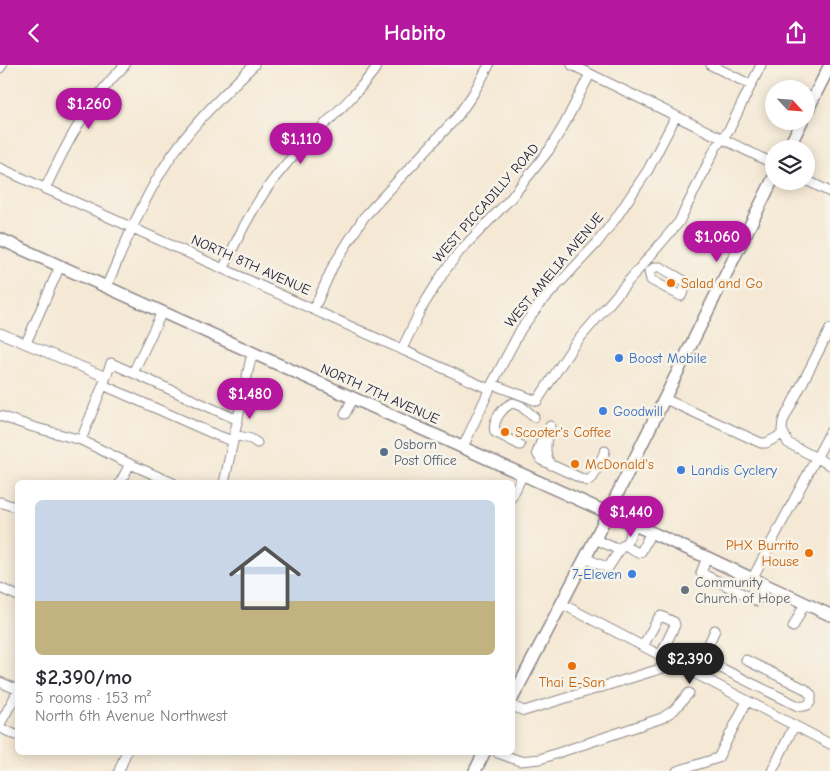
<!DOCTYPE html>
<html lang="en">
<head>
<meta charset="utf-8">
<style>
	body { margin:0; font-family:"Comic Neue",sans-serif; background:#f2f2f3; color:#2b2b33; height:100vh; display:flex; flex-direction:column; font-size:19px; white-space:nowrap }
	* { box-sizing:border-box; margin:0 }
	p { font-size:16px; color:#7c7c81 }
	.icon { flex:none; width:28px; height:28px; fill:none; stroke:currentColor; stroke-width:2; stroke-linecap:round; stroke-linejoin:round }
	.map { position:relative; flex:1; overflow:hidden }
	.side { position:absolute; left:15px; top:415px; width:500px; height:275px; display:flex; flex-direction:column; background:#fff; border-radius:8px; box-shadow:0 2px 12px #0003 }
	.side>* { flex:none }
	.needle { width:32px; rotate:116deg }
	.buttons { position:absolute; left:765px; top:15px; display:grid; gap:10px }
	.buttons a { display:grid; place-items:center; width:50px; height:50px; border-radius:50%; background:#fff; box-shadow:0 2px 12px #0003; font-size:25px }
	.price { position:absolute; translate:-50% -42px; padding:0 11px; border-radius:18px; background:#b5179e; color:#fff; font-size:16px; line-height:32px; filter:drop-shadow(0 1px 2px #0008) }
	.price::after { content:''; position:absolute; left:50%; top:30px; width:15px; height:11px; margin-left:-8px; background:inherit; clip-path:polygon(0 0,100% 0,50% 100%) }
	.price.on { background:#222; color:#fff }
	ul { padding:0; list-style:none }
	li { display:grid; align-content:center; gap:10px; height:265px; padding:0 20px }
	li span { display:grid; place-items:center; height:155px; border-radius:8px; color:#555 }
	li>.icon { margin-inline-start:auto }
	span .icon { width:90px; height:90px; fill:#fffc; stroke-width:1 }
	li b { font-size:21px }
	header { display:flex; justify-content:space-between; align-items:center; height:65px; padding:0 20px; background:#b5179e; color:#fff; font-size:22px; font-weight:800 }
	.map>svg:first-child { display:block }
</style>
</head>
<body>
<header><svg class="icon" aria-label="back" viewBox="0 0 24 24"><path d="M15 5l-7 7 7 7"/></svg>Habito<svg class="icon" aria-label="share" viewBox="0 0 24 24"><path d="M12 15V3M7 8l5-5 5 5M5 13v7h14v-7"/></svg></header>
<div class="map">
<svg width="830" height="706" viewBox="0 0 830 706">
	<rect width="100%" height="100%" fill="#f7f3e8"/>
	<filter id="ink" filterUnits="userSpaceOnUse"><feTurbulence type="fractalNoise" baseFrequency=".02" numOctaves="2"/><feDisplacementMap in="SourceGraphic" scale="10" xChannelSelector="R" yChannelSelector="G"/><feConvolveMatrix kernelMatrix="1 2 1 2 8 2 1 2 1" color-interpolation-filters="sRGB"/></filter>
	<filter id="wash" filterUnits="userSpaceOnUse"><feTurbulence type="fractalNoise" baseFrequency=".0096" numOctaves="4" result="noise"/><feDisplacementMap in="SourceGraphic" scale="20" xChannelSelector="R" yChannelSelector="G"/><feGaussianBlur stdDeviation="1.12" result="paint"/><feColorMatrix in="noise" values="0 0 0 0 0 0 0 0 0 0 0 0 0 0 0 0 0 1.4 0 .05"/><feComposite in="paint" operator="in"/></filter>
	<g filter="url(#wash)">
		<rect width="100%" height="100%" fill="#f5e9d5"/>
	</g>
	<g filter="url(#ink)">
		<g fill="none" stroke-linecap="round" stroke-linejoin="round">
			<g stroke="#8c8688" stroke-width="11">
				<path id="minor" d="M572,0L774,99
					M711,0L751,20L761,0
					M0,3L2,0
					M0,103L489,324
					M806,115L830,127
					M45,124C66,79 89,35 125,0
					M655,202H660L688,218L681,231L651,215L649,207Z
					M224,203C240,166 259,129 287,98C316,65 352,37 378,0
					M106,222C124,182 140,141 163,104C187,64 221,32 254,0
					M314,244L333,201L364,152L457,52L473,29L489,0
					M830,264L783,356L782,365L788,378L830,400
					M0,268L106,312L111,298L238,355
					M26,278L60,201
					M402,284L421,244L444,207L459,187L511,133L549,85L564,60L590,9
					M133,308L162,247
					M492,319L537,336L574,280L679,157L716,82L730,63L751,20
					M103,320L216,370L233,376
					M665,334L761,378H766L783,369
					M345,349L353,333
					M0,351L33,362L81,375L130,399L173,418
					M550,361C546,373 543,389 551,400
					M547,369L541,377L537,388L541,395L587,416L593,412L605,386
					M234,370L251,374L257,378
					M81,375L105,315
					M520,380L495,367C492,356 503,341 513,338L521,341L534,352
					M463,382L492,319L521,264L538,241L596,179L616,153L648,105L676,51
					M120,418L130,399
					M224,418L252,288
					M512,432L523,409
					M0,437L18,443
					M595,474L619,485
					M625,481L635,460
					M707,492L701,508L757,536L765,519
					M585,493L608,503L622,481H625L638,488L641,487L651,467
					M752,514L830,367
					M0,523L18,531
					M562,539L830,679
					M793,562L805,538
					M643,581L659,552L661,551L674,557L675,560L660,591
					M680,583L798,641C807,642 812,640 811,630L805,624L746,595
					M702,594L715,565
					M0,617L18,625
					M512,641L524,646L676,599
					M0,659L18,626
					M0,663L16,670
					M498,688L520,696L540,694L662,653L674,645L689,628
					M119,706L126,688
					M677,706L718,693L747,636
					M772,706L794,661"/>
			</g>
			<g stroke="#8c8688" stroke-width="14">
				<path id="major" d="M806,48L830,0
					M788,84L802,56
					M0,174L708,493L830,550
					M512,634L595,474L774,112
					M475,706L484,688"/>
			</g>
			<use href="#minor" stroke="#fff" stroke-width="9"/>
			<use href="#major" stroke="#fff" stroke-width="11"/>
		</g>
	</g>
	<g fill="#e8710a" stroke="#f7f3e8" stroke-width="2">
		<circle cx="671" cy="218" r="5"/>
		<circle cx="505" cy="367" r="5"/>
		<circle cx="575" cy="399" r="5"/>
		<circle cx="809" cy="488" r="5"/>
		<circle cx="572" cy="601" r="5"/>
	</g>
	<g fill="#3f7fe0" stroke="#f7f3e8" stroke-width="2">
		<circle cx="619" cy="293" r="5"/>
		<circle cx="603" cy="346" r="5"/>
		<circle cx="681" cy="405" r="5"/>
		<circle cx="632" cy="509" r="5"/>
	</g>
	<circle fill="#5c6f8a" stroke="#f7f3e8" stroke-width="2" cx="384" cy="387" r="5"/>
	<circle fill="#6b7280" stroke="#f7f3e8" stroke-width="2" cx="685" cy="525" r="5"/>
	<g text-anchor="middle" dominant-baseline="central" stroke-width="5" stroke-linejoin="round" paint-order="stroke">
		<g font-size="14" fill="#22223b" stroke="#f7f3e8">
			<text transform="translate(486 138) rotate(-49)">WEST PICCADILLY ROAD</text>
			<text transform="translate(251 200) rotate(24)">NORTH 8TH AVENUE</text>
			<text transform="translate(554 205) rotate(-50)">WEST AMELIA AVENUE</text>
			<text transform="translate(380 329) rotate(24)">NORTH 7TH AVENUE</text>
		</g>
		<g font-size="14" fill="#c56008" stroke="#f7f3e8" text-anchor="start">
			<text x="681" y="218">Salad and Go</text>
			<text x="515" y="367">Scooter's Coffee</text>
			<text x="585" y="399">McDonald's</text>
			<text x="799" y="480" text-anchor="end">PHX Burrito<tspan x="799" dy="16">House</tspan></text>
			<text x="572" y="617" text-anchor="middle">Thai E-San</text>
		</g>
		<g font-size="14" fill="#366cbe" stroke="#f7f3e8" text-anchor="start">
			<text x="629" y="293">Boost Mobile</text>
			<text x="613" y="346">Goodwill</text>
			<text x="691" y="405">Landis Cyclery</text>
			<text x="622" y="509" text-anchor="end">7-Eleven</text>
		</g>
		<g font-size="14" fill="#4e5e75" stroke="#f7f3e8" text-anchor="start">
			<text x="394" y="379">Osborn<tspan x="394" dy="16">Post Office</tspan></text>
		</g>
		<g font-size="14" fill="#5b616d" stroke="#f7f3e8" text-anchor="start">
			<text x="695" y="517">Community<tspan x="695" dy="16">Church of Hope</tspan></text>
		</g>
	</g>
</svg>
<div class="buttons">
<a><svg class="needle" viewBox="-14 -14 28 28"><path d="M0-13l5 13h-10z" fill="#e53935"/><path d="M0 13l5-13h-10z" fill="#7c7c81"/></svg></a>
<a><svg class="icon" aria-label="layers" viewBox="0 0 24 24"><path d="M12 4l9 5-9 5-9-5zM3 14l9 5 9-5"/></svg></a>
</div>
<b class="price" style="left:89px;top:65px">$1,260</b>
<b class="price" style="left:301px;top:100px">$1,110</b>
<b class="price" style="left:717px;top:198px">$1,060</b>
<b class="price" style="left:250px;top:355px">$1,480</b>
<b class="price" style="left:631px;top:473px">$1,440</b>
<b class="price on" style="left:690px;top:620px">$2,390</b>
<section class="side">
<ul>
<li><span style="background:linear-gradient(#c9d6e8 65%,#c2b280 0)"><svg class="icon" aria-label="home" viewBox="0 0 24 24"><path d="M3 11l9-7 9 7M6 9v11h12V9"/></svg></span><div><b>$2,390/mo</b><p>5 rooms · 153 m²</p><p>North 6th Avenue Northwest</p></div></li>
</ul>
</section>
</div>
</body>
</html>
